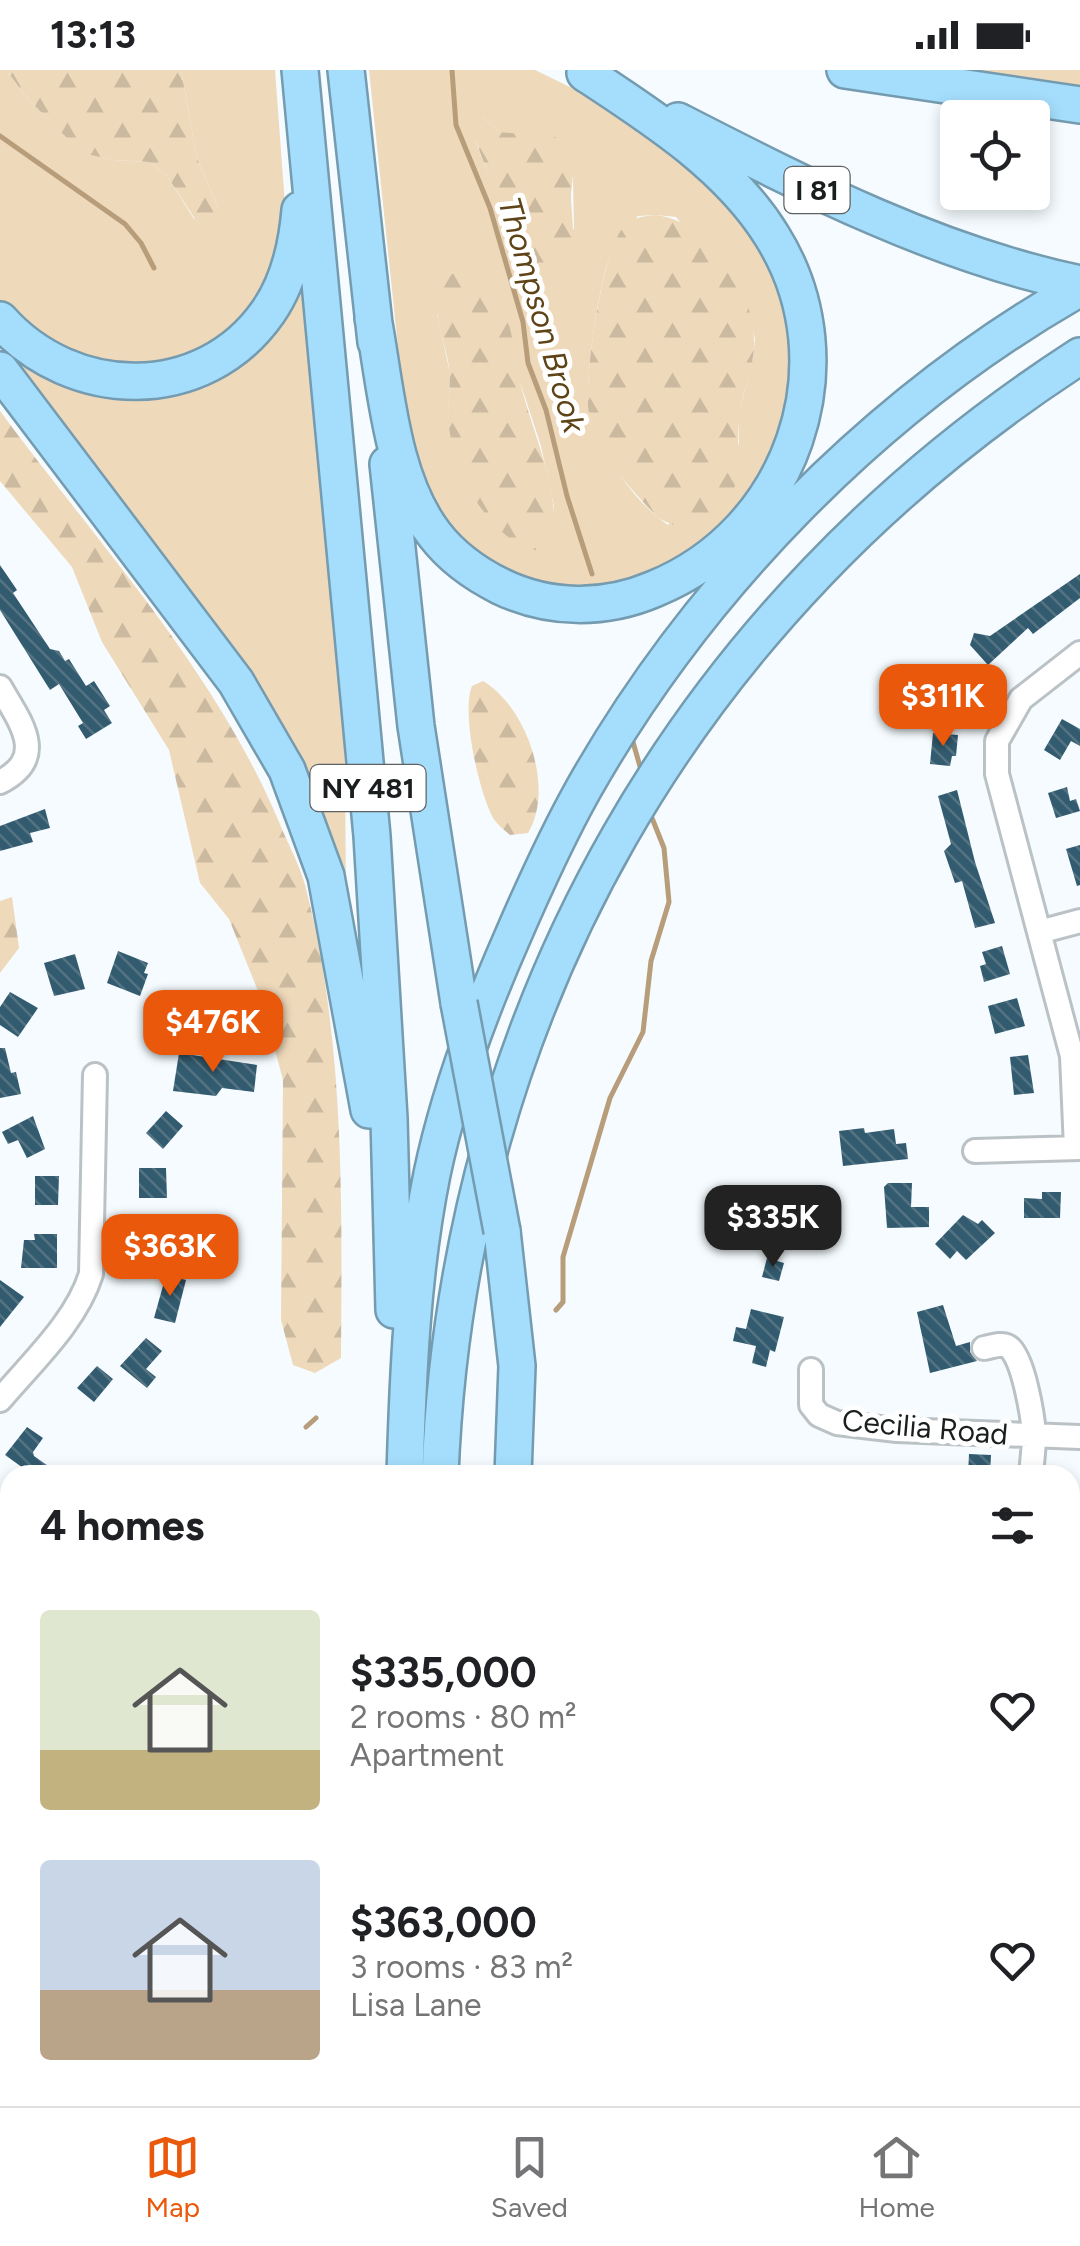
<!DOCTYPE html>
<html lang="en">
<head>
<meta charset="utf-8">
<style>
	body { margin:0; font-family:Figtree,sans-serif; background:#f6f6f6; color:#202124; height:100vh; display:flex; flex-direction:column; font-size:38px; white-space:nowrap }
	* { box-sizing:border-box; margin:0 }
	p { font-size:32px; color:#757577 }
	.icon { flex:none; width:55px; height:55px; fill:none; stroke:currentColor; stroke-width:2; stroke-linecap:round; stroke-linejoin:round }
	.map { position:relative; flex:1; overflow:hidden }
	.sheet { position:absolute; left:0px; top:1395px; width:1080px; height:642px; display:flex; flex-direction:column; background:#fff; border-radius:30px 30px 0 0; box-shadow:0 5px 15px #0003 }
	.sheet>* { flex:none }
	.tools { position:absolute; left:940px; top:30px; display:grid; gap:20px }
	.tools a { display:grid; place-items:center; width:110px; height:110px; border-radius:10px; background:#fff; box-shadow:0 5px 15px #0003; font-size:50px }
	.price { position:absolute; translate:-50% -85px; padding:0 22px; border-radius:20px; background:#ea580c; color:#fff; font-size:32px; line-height:65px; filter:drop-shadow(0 2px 5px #0008) }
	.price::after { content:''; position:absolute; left:50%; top:60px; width:30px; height:22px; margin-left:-15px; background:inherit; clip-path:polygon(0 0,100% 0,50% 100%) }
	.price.current { background:#222; color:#fff }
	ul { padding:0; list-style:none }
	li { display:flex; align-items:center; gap:30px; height:250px; padding:0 40px }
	li span { display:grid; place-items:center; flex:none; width:280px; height:200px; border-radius:10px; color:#555 }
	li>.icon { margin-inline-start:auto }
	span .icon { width:120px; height:120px; fill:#fffc; stroke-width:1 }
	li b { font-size:42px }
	h2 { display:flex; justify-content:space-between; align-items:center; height:120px; padding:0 40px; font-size:42px }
	.status { display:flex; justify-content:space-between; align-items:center; height:70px; padding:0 50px; background:#fff; direction:ltr }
	.status svg { height:28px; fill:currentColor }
	.tabs { display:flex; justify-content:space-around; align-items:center; height:140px; border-top:2px solid #e0e0e0; background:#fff; font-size:28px; color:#757577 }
	.tabs a { display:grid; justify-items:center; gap:5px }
	.tabs .current { color:#ea580c }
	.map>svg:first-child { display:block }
</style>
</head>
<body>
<div class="status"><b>13:13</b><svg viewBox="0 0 49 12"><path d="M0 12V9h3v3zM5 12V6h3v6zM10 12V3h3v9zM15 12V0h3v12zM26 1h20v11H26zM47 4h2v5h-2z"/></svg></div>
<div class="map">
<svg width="1080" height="2036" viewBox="0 0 1080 2036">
	<defs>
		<pattern id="forest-firs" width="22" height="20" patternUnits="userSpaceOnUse" patternTransform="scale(2.5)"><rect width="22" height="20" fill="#efd9bb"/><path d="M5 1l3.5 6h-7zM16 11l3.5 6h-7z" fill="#ccbaa0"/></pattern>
		<pattern id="building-back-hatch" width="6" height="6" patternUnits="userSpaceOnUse" patternTransform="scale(2.5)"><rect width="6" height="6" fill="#325b6f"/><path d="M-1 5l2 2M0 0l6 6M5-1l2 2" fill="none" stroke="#547382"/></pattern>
	</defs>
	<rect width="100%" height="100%" fill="#f5fbfe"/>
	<path fill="#efd9bb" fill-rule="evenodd" d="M0,0H6L28,29L82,82L114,90L149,92L167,106L194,149L218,138L197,88L181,0H275L287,162L271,218L203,285L103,304L8,243L0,233Z
		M369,0H535L607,35L699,101L769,183L798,282L779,387L699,484L608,522L519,513L445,461L409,382ZM483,47L499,62L510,65L573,107L574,159L505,148L475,70ZM656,145L676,147L741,222L750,247L755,269L753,288L739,343V374L668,455C640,437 600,384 590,351C582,323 599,203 614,177C620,166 630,156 638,146ZM437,244L521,315L541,376L554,436V471L448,346L450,303Z
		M937,0H1080V22Z
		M300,218L305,221L344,583L346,825L333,779L17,296L22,290L149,325Z"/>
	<path fill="url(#forest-firs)" d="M6,0H181L197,88L218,138L217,145L205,151L195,149L167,106L149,92L114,90L82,83L28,29Z
		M475,47H483L499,62L556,67C562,75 570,83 572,93C574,103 572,114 571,124C570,147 584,195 550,198C541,199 535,198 528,192C508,172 488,99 475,70L470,54Z
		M656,145C710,151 756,222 754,275C754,298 743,319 740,342C734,382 750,440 700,453C683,458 671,456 657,447C632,419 595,385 589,346C583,312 601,186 622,159C631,147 643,146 656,145Z
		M452,204C471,204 488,212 498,229C513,253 514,284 520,312C533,365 559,415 554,471C540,484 527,482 513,471C474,441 450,393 448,344C448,328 451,313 449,297C445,267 422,224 452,204Z
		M0,341C98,474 214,598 279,752C287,772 299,793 305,815C345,968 342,1130 341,1288L315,1303L293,1295L281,1250L283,1010L262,931L229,849L200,813L169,680L102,572L72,497L0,411Z
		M483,611C527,637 555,719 528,763L510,765C504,760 497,754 493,748C479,722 461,643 472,616Z
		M12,827L19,878L0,903V831Z"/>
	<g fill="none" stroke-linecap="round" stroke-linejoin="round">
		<path stroke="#b79d7a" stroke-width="5" d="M452,0L456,55L490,138L523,252L528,293L546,340L567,426L592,504
			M0,66L125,154L141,173L154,198
			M631,665L643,707
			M556,1240L563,1232V1187L610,1028L643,962L651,891L669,832L664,778L650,743
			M306,1357L316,1348"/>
	</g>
	<path fill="url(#building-back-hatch)" d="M0,495L17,520L13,523L50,579L59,581L65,591L69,589L86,616L94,611L110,636L104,640L112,653L86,669L78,656L83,653L59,614L50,620L0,540Z
		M1080,504V528L1033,564L1028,558L988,595L970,575L974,563L990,566Z
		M949,599L979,615L968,634L965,632L959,642L942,633L945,627L937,622Z
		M1062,649L1080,659V676L1071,671L1060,690L1044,680Z
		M933,663L958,665L956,686H952L950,696L930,694Z
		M1067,717L1070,731L1076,729L1080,741L1056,748L1048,723Z
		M957,720L975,792L995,853L975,858L962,811L955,813L944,781L951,774L938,726Z
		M45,739L50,758L30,763L33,772L0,781V756Z
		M1080,775V815L1077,816L1066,779Z
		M1002,876L1010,904L984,912L980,896L986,894L982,882Z
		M118,881L148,893L144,903L148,904L140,926L107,913Z
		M75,884L85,919L54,926L44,893Z
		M10,922L38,938L18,967L0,955V937Z
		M186,924L196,932L204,950L175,972L164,953L169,950L162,938Z
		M1017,928L1025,956L995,964L988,936Z
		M0,978H5L11,1003L16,1002L21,1024L0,1028Z
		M179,983L257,995L254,1022L222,1018L216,1026L173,1021Z
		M1028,985L1034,1023L1014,1025L1010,987Z
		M166,1041L183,1056L163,1079L146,1063Z
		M33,1046L45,1079L27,1088L18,1070L8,1074L2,1062Z
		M864,1058L865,1063L894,1059L896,1074L906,1073L908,1089L843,1096L839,1061Z
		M139,1098H166L167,1128H139Z
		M35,1106H59L58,1135H35Z
		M888,1113H912L911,1137H929V1157L887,1158L884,1117Z
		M1042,1122H1061L1060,1148H1024V1128L1042,1129Z
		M963,1145L978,1154L982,1150L995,1163L966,1190L957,1181L950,1189L935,1174Z
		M144,1153H165V1160H178V1186L140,1185V1164H145Z
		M34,1164H57V1198H21L24,1170H35Z
		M767,1188L784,1193L779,1211L762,1207Z
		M166,1205L186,1210L175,1253L154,1248Z
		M0,1210L24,1227L0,1257Z
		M943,1235L956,1276L970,1272V1282L977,1291L930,1303L917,1242Z
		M751,1239L784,1247L775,1282L770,1280L766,1297L752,1293L756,1276L733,1271L736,1257L746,1259Z
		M146,1268L162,1281L146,1299L156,1307L147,1318L120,1296Z
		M97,1296L113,1309L94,1332L77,1318Z
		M27,1357L43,1368L33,1382L34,1386L61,1405H23L26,1400L5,1385Z
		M969,1384L991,1385L990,1405H968Z"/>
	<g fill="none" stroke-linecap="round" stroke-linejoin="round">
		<g stroke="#bbc2c6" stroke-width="28">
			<path id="minor" d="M0,617C20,652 49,687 0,712
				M1039,862L1080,851
				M1076,1078L1072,986L997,704V671L1021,629L1080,583
				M975,1081L1080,1078
				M984,1278C991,1277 1000,1273 1007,1276C1023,1283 1033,1348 1034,1365C1034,1378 1032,1392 1031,1405
				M811,1300V1335L819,1345L837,1353L897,1360L1080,1367
				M0,1330C32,1292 76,1252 91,1204L95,1005
				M0,1455L10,1463
				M1070,1666H1080
				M1070,1997L1080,1998
				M215,2036L216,2028
				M842,2036L859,2028"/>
		</g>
		<g stroke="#749baf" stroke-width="40">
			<path id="highway" d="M300,0L372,766L389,1048L394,1240
				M346,0L376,272
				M845,0L1080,35
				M678,51C807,117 937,184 1080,214
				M373,248C386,317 391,409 435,465C452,487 476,504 500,516C549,540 605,540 654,519C792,463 852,294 772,166C729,96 652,47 585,3
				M0,250C72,331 203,335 268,242C289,212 297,176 300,140
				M0,300L236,612L287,700L326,806L369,1040
				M388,394L416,656L459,933
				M502,1161L517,1296L513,1405
				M405,1405C408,1304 412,1203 432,1104C449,1023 479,943 512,868C534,817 557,766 584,718C699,515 877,333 1080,218
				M440,1405C458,939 688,539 1080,286
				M394,2036V2028
				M449,2036V2028"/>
		</g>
		<use href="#minor" stroke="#fff" stroke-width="22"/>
		<use href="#highway" stroke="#a4defc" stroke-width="35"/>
		<g stroke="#749baf" stroke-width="40" stroke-linecap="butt">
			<path id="highway-bridge" d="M459,933L502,1161"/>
		</g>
		<use href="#highway-bridge" stroke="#a4defc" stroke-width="35"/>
	</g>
	<g text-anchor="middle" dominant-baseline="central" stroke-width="10" stroke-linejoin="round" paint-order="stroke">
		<g fill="#fff" stroke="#5f6262" stroke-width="2.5">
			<rect x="784.5" y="97" width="65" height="46" rx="8"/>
			<rect x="310.5" y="695" width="115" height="46" rx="8"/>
		</g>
		<g font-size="28" font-weight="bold" fill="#1b1e1f">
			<text x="817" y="120">I 81</text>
			<text x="368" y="718">NY 481</text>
		</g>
		<g font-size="30" fill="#1b1e1f" stroke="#fff">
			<text transform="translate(925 1357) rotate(5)">Cecilia Road</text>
		</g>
		<g font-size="32" font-style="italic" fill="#5e4317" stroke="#fff">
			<text transform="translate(542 245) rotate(74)">Thompson Brook</text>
		</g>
	</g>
</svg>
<div class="tools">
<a><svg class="icon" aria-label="locate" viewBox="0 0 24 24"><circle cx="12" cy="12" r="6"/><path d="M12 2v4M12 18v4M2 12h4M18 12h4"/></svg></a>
</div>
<b class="price" style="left:943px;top:679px">$311K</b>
<b class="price" style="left:213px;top:1005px">$476K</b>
<b class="price current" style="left:773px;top:1200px">$335K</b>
<b class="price" style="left:170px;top:1229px">$363K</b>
<section class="sheet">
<h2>4 homes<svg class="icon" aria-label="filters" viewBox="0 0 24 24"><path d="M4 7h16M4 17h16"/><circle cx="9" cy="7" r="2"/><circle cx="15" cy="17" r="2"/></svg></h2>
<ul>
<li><span style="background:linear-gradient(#dfe7d0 70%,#c2b280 0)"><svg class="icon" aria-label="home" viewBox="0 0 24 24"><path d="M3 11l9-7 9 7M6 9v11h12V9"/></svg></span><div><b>$335,000</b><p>2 rooms · 80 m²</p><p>Apartment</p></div><svg class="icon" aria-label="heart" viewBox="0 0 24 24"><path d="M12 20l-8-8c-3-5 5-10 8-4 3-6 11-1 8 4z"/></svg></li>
<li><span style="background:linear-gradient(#c9d6e8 65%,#b9a48a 0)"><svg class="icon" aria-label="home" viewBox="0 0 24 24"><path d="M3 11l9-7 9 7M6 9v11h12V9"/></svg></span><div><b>$363,000</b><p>3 rooms · 83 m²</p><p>Lisa Lane</p></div><svg class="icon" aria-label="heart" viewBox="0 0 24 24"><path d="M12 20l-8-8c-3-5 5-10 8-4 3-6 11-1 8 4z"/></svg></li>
</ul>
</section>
</div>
<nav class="tabs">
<a class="current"><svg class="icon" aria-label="map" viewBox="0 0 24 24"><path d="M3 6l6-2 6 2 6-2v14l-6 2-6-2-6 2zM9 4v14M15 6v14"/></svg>Map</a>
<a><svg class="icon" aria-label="saved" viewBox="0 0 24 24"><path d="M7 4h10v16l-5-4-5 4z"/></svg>Saved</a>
<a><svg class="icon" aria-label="home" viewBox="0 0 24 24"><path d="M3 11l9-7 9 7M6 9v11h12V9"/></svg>Home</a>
</nav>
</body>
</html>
